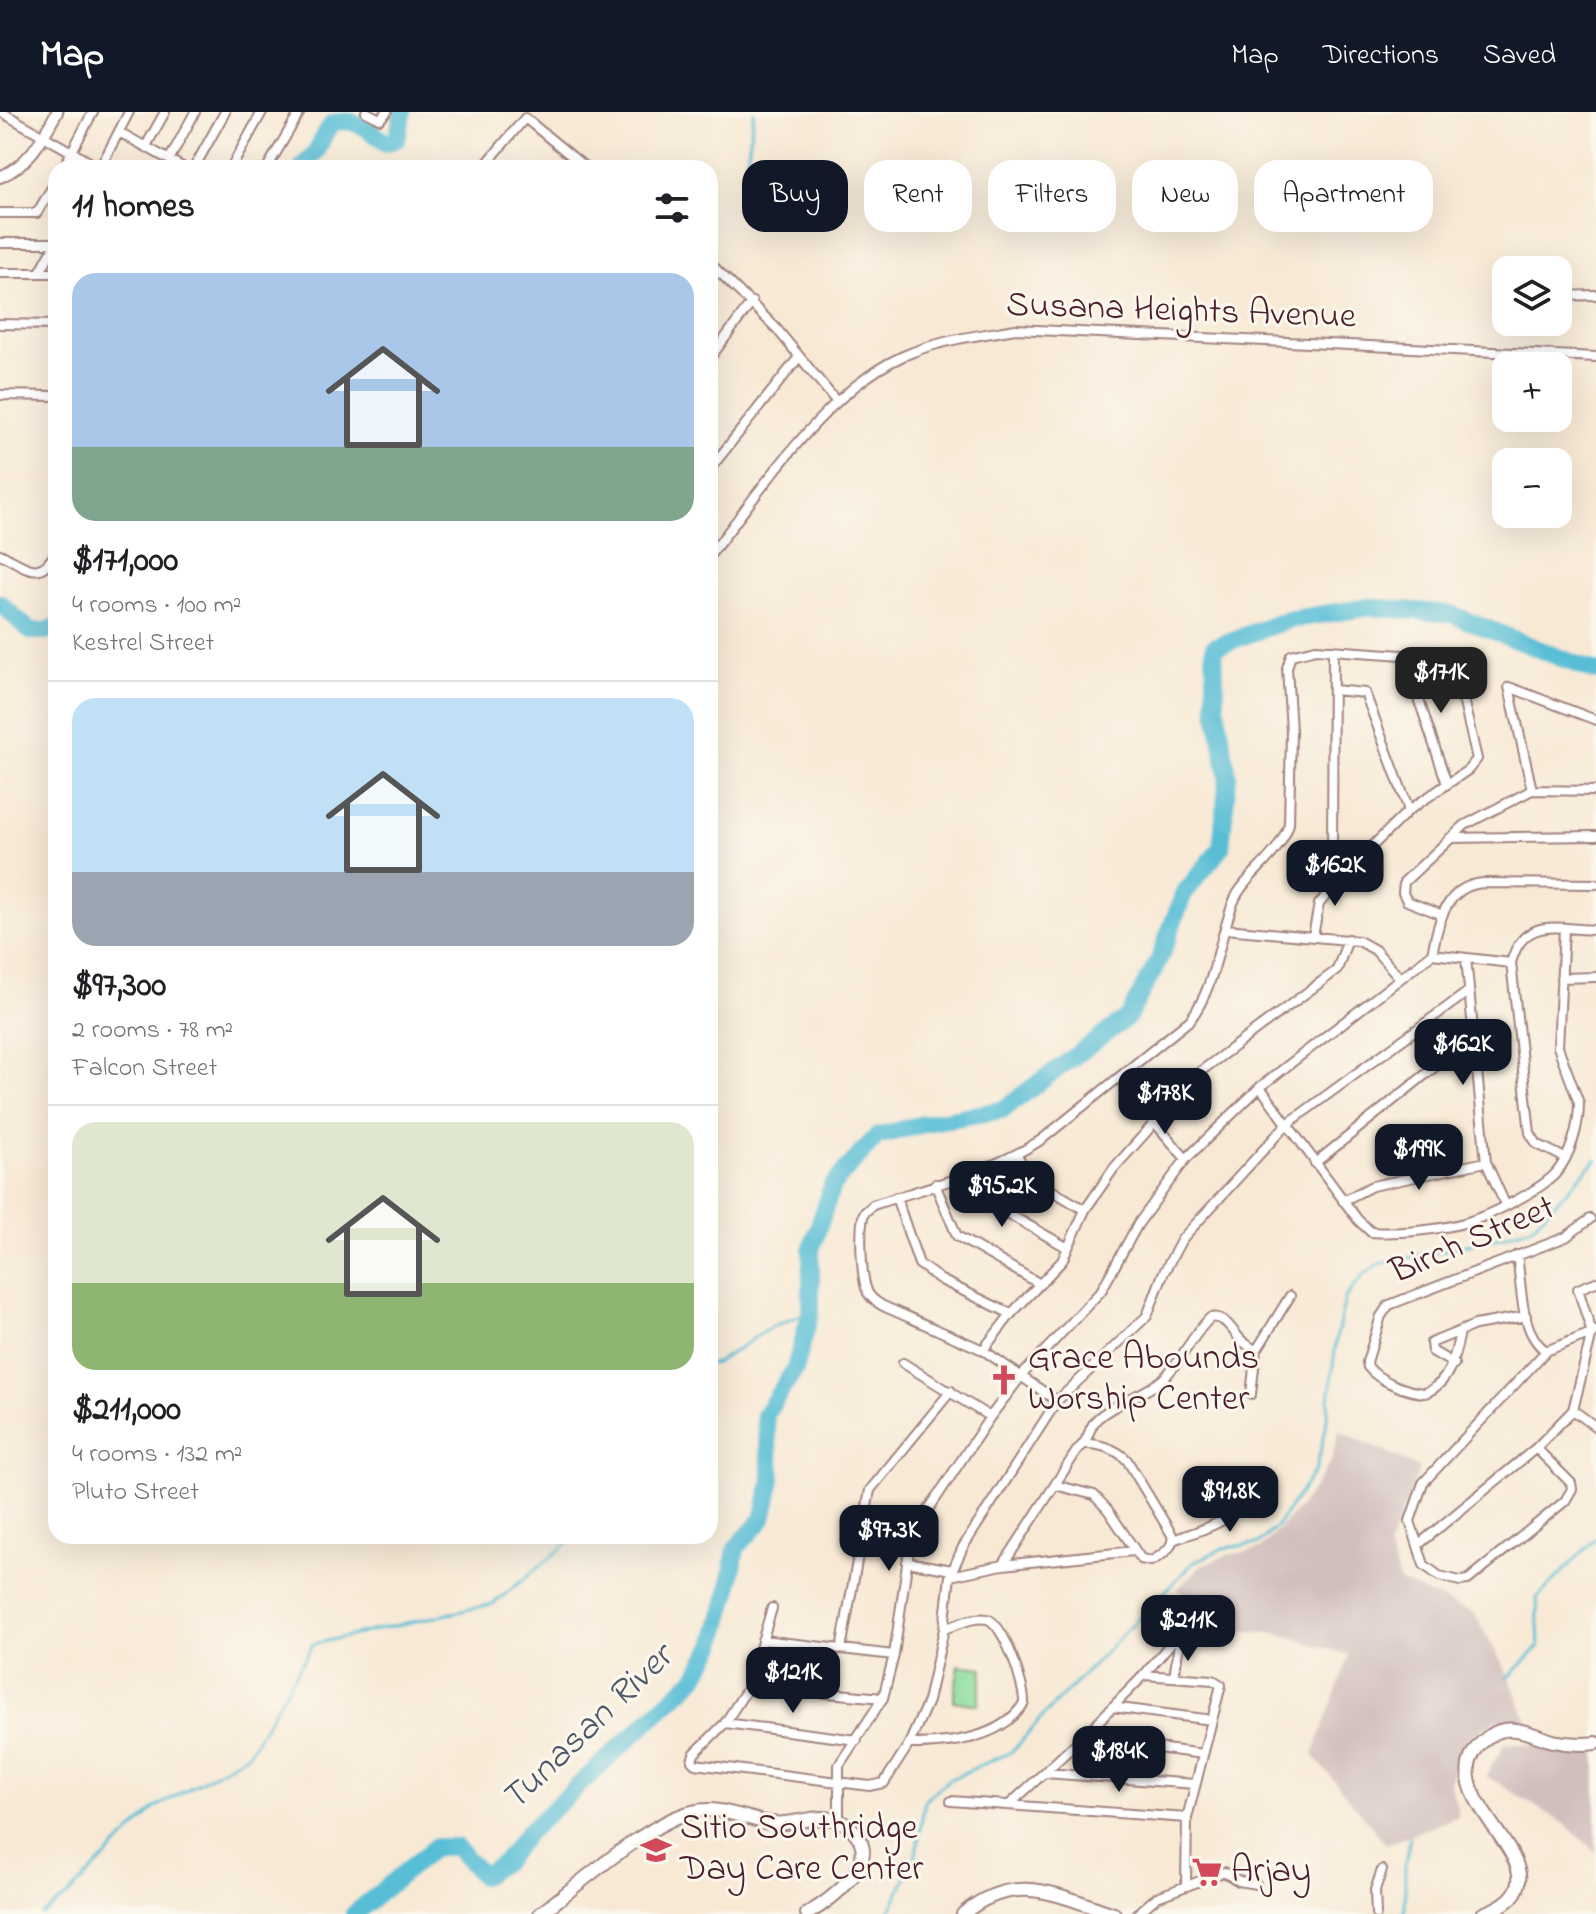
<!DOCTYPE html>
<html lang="en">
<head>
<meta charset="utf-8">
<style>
	body { margin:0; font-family:"Indie Flower",sans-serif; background:#f6f6f6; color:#202124; height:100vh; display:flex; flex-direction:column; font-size:30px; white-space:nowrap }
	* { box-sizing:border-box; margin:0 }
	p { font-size:26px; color:#757577 }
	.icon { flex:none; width:44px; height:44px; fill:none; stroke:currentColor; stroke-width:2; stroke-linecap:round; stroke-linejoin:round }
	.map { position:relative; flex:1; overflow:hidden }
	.panel { position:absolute; left:48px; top:48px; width:670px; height:1384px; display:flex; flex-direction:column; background:#fff; border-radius:24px; box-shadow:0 8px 32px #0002 }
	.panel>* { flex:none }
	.banner { position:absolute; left:742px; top:48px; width:734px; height:72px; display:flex; gap:16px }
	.controls { position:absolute; left:1492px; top:144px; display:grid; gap:16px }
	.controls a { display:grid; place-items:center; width:80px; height:80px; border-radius:16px; background:#fff; box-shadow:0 8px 32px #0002; font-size:40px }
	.price { position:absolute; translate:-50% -68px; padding:0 18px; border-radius:16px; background:#111827; color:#fff; font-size:26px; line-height:52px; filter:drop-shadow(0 2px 4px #0008) }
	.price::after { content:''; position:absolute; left:50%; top:48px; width:24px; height:18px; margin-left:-12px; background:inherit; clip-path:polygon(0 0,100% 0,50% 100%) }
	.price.current { background:#222; color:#fff }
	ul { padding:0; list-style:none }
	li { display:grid; align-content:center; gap:16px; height:424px; padding:0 24px }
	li+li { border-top:2px solid #e0e0e0 }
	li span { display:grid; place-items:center; height:248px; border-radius:24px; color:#555 }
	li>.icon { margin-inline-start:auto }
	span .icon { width:144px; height:144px; fill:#fffc; stroke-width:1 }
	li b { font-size:34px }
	h2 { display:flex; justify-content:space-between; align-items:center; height:96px; padding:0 24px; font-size:34px }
	.tag { padding:0 28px; border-radius:24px; background:#fff; box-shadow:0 8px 32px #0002; font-size:28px; line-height:72px }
	.tag.current { background:#111827; color:#fff }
	header { display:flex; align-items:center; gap:48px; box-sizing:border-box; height:112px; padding:0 40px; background:#111827; color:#fff }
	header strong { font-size:38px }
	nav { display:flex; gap:44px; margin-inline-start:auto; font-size:28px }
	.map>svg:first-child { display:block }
</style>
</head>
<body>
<header>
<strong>Map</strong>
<nav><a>Map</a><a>Directions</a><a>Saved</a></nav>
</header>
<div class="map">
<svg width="1596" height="1802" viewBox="0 0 1596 1802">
	<rect width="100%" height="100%" fill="#fbf7ec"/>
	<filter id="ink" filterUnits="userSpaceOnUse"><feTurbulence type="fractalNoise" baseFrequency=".0125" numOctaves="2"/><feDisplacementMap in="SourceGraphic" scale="16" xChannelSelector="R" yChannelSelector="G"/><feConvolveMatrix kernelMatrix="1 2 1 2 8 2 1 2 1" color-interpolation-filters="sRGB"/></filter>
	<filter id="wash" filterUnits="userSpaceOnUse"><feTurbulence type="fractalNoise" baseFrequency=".006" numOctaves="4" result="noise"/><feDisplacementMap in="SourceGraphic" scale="32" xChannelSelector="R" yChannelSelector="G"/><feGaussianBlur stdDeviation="1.8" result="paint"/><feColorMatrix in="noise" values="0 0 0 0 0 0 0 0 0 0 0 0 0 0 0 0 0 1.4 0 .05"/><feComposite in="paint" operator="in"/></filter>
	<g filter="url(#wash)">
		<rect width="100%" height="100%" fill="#f8e9d5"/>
		<path fill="#d1bfbd" d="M1339,1319L1420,1356L1388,1435L1400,1470L1474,1501L1508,1562L1528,1611L1497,1607L1469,1626L1456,1647L1450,1671L1459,1704L1386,1732L1313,1643L1349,1543L1277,1521L1226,1520L1177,1477L1203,1452L1227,1443L1260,1437L1301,1394L1331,1350Z
			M1505,1631L1569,1636L1573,1644L1579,1642V1638L1596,1636V1741L1565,1712L1486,1664Z"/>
		<path fill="#88db9c" stroke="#697d64" stroke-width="2" d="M959,1553L983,1556L978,1593L953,1589Z"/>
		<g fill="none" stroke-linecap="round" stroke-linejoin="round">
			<path stroke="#58bed6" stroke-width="3" d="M745,61L754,0
				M710,1252L716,1251L771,1215L811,1199
				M1508,1566L1539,1535L1537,1486L1596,1426
				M42,1802L66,1785L155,1696L248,1642L313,1532L493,1492L567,1432L571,1424
				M888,1802L915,1747L925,1688L948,1668L1013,1639L1047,1600L1193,1451L1223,1436L1258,1432L1277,1414L1316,1357L1326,1316L1336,1228L1345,1186L1363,1163L1379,1152L1490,1128L1532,1115L1596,1048
				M1405,1802V1752L1410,1725"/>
			<path stroke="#58bed6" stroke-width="18" d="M302,56L317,39L325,21L333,11C355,4 370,18 386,31L397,27L403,0
				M0,491L30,519H46L56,515
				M354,1802L435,1735H456L482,1764L504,1750L528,1720L695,1566L714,1533L729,1479L736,1436L763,1407L772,1367L765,1303L795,1257L811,1199V1138L832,1074L877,1024L931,1010L1002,998L1128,905L1159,848L1184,781L1221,736L1228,664L1216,594L1214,535L1287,508L1370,495L1451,502L1596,560"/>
		</g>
	</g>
	<g filter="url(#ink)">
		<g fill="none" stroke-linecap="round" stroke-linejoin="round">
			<g stroke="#a18480" stroke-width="12">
				<path id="minor" d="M1,0L100,56
					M366,0L380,7L387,0
					M119,20L184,56
					M146,34L165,0
					M169,48L195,0
					M63,56L93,0
					M100,56L129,0
					M194,56L225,0
					M231,56L262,0
					M267,56L300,0
					M483,56L525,6L586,56
					M0,101H37L56,69
					M0,131H56
					M710,151L776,216L836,289
					M40,160L56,131
					M0,161H56
					M1558,184L1596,183
					M0,212L56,213
					M710,246L752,190
					M0,283L56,284
					M710,357L799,245
					M0,442C25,454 39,471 56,440
					M710,443C764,375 831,270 913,240C946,227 981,223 1016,217L1596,245
					M1333,538L1332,738L1336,751L1344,762
					M1404,543L1447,672
					M1334,578L1365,581L1409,698
					M1532,678L1509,575L1596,608
					M1450,726L1596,724
					M1440,802L1407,789L1403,781L1404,770L1465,713L1532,678L1596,679
					M1225,817L1359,829L1375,838L1400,866
					M1432,842C1438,812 1445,774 1483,771L1596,772
					M1432,842L1511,851
					M1466,846L1486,1050L1505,1092
					M1561,866L1596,865
					M1260,975L1358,1108L1371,1120C1397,1122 1438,1118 1464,1111C1487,1105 1541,1078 1556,1061C1571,1043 1579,1014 1579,991L1558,935L1564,817
					M1155,1011L1186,1047
					M1017,1043L1029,1065L1085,1098
					M1565,1046L1537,1032L1530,1021L1511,851C1523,804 1557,817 1596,818
					M1315,1051L1446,946L1475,940
					M978,1059L993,1093L1068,1136
					M935,1072L957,1124L1040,1172
					M896,1085L919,1152L941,1168L1011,1202
					M1343,1089L1372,1074L1486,1050
					M1517,1143C1522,1173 1519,1220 1546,1239
					M1460,1220C1455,1244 1450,1271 1425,1281C1407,1280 1379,1269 1368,1255L1367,1250L1381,1204L1389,1193L1566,1125L1590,1107
					M983,1238L1011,1202L1062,1149L1085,1098L1114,1056L1201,959L1337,858L1348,827
					M903,1251L990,1305
					M1454,1252L1432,1239L1431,1231L1475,1213L1526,1204
					M1251,1282L1256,1239
					M1057,1289L983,1238L883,1194C877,1190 872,1188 868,1181C861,1167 859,1117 864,1101L873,1093C930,1074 991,1060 1041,1028L1190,908C1210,882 1216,848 1225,816C1229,805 1231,792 1238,781C1254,756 1278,745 1289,712L1291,619L1287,556L1291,543L1316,537L1446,546L1454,552L1456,557L1477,647L1468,658L1409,698L1344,762L1319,792L1313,824
					M1573,1298L1596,1315
					M1536,1336L1571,1371L1572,1377L1565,1389L1468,1468L1460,1469L1439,1464L1424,1453L1410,1409L1423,1371L1546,1239L1596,1219
					M1055,1373L1094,1383L1108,1398L1141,1447L1151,1449C1161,1444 1175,1435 1172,1423L1127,1348C1118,1338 1099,1331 1085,1332
					M1173,1428C1192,1421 1232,1410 1240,1392L1238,1386
					M1418,1433L1536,1336L1573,1298L1592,1221L1578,1177L1596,1170
					M907,1450L952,1458
					M1003,1453L1078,1337C1090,1329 1088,1314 1098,1306C1117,1289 1144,1284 1163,1267C1182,1249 1191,1224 1210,1206C1225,1203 1231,1217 1240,1227C1245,1232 1251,1235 1256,1239L1290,1184
					M950,1464L1003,1453L1134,1439
					M772,1496L749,1574L725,1611L694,1642L692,1649L695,1652L870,1674L884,1671L909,1632L928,1589L944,1517L950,1464L963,1435L1057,1289L1147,1204L1163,1162L1182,1127L1286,1013L1469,879
					M762,1528L894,1543
					M841,1537L870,1378L951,1279
					M1144,1563L1213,1568L1221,1573L1187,1706L1186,1772
					M1174,1565L1181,1519
					M749,1574L883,1586
					M1112,1595L1212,1608
					M725,1611L857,1628
					M1082,1626L1203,1642
					M909,1632C947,1632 1001,1628 1024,1591C1025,1575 1004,1511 987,1507C974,1504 956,1513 944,1517
					M1045,1661L1195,1672
					M951,1689L1187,1706
					M1009,1693L1082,1626L1144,1563L1197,1500
					M839,1709V1653L883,1586L894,1543L911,1424L990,1305L1022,1263L1101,1179L1138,1112L1186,1047L1260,975L1432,842
					M1137,1802L1157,1785L1224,1760L1239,1769L1256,1772
					M1376,1802L1375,1778L1382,1758"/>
			</g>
			<g stroke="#a18480" stroke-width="14">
				<path id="tertiary" d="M0,65C30,52 42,27 57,0"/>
			</g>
			<g stroke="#a18480" stroke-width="16">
				<path id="secondary" d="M540,1802C578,1773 649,1710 692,1700C721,1693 743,1707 771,1711C791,1714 811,1703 832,1707C842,1709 851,1714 857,1723C880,1753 829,1789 807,1802
					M963,1802C1015,1758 1058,1784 1114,1802
					M1483,1802C1593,1762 1411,1684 1488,1625C1509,1609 1532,1623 1553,1629C1567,1632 1581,1633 1596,1631"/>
			</g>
			<use href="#minor" stroke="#fff" stroke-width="8"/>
			<use href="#tertiary" stroke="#fff" stroke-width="10"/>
			<use href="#secondary" stroke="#fff" stroke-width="12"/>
		</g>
	</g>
	<defs>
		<g id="church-bare" transform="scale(2.4)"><path d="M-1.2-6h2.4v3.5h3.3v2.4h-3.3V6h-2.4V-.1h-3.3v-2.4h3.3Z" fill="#d1495b" stroke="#fbf7ec" stroke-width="2.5" paint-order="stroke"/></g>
		<g id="school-bare" transform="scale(2.4)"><path d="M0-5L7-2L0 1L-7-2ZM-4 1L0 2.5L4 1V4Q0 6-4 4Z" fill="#d1495b" stroke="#fbf7ec" stroke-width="2.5" paint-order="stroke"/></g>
		<g id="supermarket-bare" transform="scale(2.4)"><path d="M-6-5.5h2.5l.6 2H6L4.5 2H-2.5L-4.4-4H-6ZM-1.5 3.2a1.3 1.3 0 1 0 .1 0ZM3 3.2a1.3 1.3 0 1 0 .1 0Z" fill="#d1495b" stroke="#fbf7ec" stroke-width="2.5" paint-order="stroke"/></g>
	</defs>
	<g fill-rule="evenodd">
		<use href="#church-bare" x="1004" y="1268"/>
		<use href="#school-bare" x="656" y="1738"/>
		<use href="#supermarket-bare" x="1207" y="1760"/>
	</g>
	<g text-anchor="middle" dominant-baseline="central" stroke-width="6" stroke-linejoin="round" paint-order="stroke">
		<g font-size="36" fill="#4a1f2b" stroke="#fbf7ec">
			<text transform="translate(1181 200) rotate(2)">Susana Heights Avenue</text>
			<text transform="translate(1473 1129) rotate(-23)">Birch Street</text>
		</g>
		<g font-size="36" fill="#4a1f2b" stroke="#fbf7ec" text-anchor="start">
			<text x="1028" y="1247">Grace Abounds<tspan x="1028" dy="41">Worship Center</tspan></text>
			<text x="680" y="1717">Sitio Southridge<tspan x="680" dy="41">Day Care Center</tspan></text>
			<text x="1231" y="1760">Arjay</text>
		</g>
		<g font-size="38" font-style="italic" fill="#4f5767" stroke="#fbf7ec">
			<text transform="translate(588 1617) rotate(-44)">Tunasan River</text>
		</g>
	</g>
</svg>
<div class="controls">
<a><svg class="icon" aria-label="layers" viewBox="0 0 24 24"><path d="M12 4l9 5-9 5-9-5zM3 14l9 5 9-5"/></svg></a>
<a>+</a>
<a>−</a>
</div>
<b class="price current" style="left:1441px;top:603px">$171K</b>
<b class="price" style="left:1335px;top:796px">$162K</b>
<b class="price" style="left:1463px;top:975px">$162K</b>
<b class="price" style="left:1165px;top:1024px">$178K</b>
<b class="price" style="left:1419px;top:1080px">$199K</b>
<b class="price" style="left:1002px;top:1117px">$95.2K</b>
<b class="price" style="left:1230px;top:1422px">$91.8K</b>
<b class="price" style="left:889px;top:1461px">$97.3K</b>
<b class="price" style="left:1188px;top:1551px">$211K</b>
<b class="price" style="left:793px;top:1603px">$121K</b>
<b class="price" style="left:1119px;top:1682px">$184K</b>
<div class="banner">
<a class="tag current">Buy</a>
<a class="tag">Rent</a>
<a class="tag">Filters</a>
<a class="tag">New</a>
<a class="tag">Apartment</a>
</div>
<section class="panel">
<h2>11 homes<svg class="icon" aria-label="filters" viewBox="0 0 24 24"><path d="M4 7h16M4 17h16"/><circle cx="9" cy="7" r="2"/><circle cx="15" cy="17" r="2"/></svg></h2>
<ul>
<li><span style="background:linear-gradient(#a9c7e8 70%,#7fa58c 0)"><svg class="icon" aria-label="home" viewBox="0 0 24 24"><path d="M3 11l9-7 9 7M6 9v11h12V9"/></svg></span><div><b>$171,000</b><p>4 rooms · 100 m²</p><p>Kestrel Street</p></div></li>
<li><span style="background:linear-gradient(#bfe0f5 70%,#9aa5b1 0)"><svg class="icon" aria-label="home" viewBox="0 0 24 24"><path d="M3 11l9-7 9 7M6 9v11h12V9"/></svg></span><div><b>$97,300</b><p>2 rooms · 78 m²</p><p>Falcon Street</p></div></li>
<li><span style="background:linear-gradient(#dfe7d0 65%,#8fb573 0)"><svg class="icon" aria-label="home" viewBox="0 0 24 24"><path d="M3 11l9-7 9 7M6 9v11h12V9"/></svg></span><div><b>$211,000</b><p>4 rooms · 132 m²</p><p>Pluto Street</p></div></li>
</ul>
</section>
</div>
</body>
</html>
